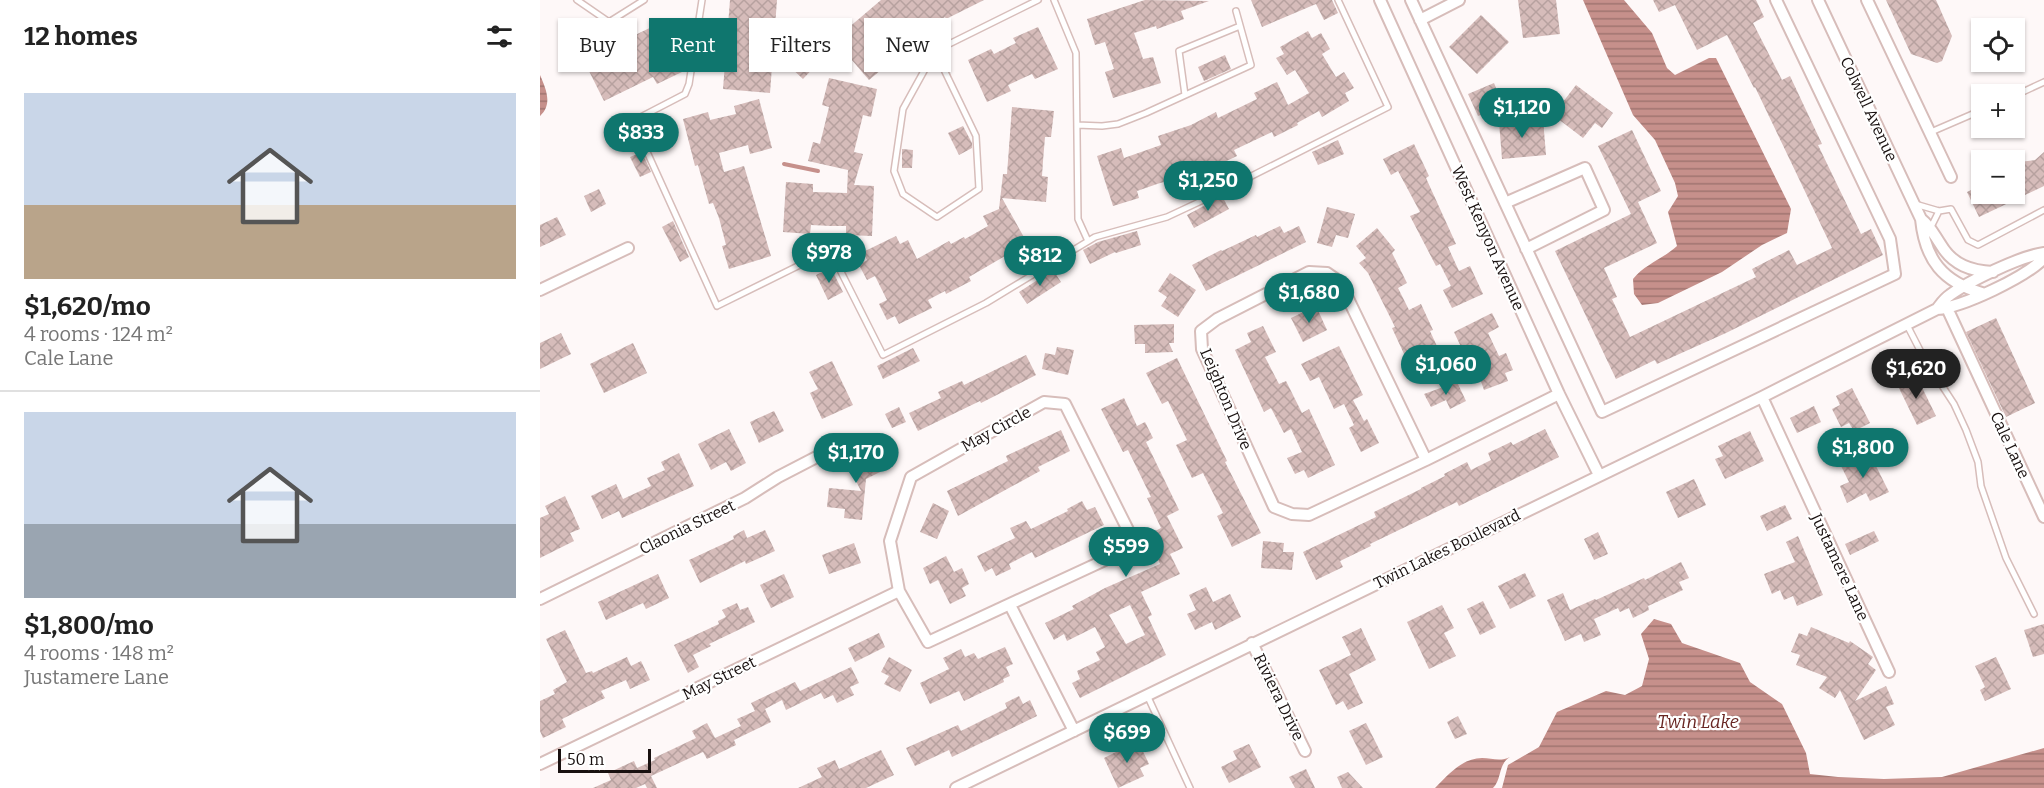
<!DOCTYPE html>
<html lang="en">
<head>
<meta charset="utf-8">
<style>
	body { margin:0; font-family:Bitter,serif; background:#f6f6f6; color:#222; height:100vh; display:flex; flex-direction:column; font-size:22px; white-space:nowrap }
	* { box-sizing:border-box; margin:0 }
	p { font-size:20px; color:#767676 }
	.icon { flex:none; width:33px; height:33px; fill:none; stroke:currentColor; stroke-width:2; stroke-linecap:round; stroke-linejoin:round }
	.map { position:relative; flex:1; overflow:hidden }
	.details { display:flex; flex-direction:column; background:#fff; width:540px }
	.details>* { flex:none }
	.top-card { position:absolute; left:18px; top:18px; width:570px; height:54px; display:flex; gap:12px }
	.fabs { position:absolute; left:1431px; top:18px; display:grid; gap:12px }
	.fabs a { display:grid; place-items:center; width:54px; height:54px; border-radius:0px; background:#fff; box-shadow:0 2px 4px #0004; font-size:30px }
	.scale { position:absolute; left:18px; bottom:15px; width:93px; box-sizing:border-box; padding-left:6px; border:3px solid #191110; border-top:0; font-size:16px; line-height:21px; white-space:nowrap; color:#191110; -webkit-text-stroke:4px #fff; paint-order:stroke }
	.price { position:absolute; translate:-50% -51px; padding:0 14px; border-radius:21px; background:#0f766e; color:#fff; font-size:20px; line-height:39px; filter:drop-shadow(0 2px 3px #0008) }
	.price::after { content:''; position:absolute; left:50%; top:36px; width:18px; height:14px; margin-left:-9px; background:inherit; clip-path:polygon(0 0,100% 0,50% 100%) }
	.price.selected { background:#222; color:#fff }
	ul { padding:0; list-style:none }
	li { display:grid; align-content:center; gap:12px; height:318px; padding:0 24px }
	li+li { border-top:2px solid #e0e0e0 }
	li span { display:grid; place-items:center; height:186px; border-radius:0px; color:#555 }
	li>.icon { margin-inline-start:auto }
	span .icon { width:108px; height:108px; fill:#fffc; stroke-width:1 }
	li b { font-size:26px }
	h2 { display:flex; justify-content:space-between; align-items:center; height:72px; padding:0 24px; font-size:26px }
	.tag { padding:0 21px; border-radius:0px; background:#fff; box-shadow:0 2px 4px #0004; font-size:21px; line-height:54px }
	.tag.selected { background:#0f766e; color:#fff }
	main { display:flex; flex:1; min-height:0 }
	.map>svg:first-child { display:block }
</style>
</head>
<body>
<main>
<section class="details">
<h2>12 homes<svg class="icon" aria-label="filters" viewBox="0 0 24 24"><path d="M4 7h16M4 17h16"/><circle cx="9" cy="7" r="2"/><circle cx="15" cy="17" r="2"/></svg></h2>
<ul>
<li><span style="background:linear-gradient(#c9d6e8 60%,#b9a48a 0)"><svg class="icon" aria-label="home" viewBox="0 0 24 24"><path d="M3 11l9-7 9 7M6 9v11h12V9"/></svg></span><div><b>$1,620/mo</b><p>4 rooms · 124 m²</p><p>Cale Lane</p></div></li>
<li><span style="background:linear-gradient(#c9d6e8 60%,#9aa5b1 0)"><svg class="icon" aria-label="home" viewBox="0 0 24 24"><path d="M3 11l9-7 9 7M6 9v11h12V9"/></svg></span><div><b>$1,800/mo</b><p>4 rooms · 148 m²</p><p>Justamere Lane</p></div></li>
</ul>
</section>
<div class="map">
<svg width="1504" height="788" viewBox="0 0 1504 788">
	<defs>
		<pattern id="water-rules" width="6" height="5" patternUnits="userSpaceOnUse" patternTransform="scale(1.5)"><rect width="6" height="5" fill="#c6908b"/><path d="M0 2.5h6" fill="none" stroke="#a07470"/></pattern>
		<pattern id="building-cross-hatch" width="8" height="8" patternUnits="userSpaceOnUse" patternTransform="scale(1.5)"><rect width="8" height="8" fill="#d6bcba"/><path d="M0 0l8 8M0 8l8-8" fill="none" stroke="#b7a19f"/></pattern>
	</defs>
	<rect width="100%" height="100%" fill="#fef8f8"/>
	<path fill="url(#water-rules)" d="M1043,0H1084L1112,33L1127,68L1135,75L1169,58H1176L1251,209L1247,233L1222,245L1182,272L1118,303L1102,305L1094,294L1093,279C1105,264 1123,259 1137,246L1128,212L1138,196L1135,183L1115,140L1093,115Z
		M0,75C6,89 13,104 0,116Z
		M1114,619L1131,624L1142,643L1200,663L1210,682L1242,704L1266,753L1270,774L1298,777L1344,779L1402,777L1504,748V788H962L968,765L999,747L1017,712L1066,691L1085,695L1102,686L1109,659L1101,634Z
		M970,757C958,764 962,779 953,788H895C908,775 922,758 942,758C952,758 960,762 970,757Z"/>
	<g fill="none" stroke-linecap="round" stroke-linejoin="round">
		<path stroke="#c6908b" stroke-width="4" d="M244,164L278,171"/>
	</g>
	<path fill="url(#building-cross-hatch)" fill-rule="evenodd" d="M190,0H237L230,93L183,89Z
		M341,0H444L406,19L405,17L329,80L298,44L300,35Z
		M605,0L669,1L641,11L644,19L617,29L616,26L594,33L603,59L613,57L621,83L573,98L565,72L574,69L565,42L555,45L547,19Z
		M711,0H792L798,13L784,20L776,4L722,27Z
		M978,0H1016L1020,34L983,38Z
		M1113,0H1216L1224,17L1213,23L1242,80L1250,76L1282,144L1278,145L1321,234L1331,229L1343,255L1186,333L1117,364L1115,360L1076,379L1015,251L1091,214L1058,146L1092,130L1121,191L1098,202L1117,243L1064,268L1077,297L1072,299L1090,337L1216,277L1212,269L1249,250L1257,265L1292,248L1215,87L1214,88L1187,35L1157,50L1135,5L1119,12Z
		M1346,0H1396L1412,36L1402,61L1397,63L1371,54Z
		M941,15L969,42L937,74L909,47Z
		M118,24L142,72L117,84L113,77L64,101L44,61L69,49L73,57L97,44L93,36Z
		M498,27L518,69L495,79L492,74L468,85L471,91L447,102L428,60L451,49L454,54L476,43L473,38Z
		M768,31L772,38L781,33L790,49L782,54L796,77L804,72L814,88L805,93L809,101L782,117L779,111L757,123L758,125L734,137L732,132L694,150L697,156L659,174L660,178L636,185L634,180L620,183L597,191L599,198L573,206L557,156L581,148L584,158L621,145L618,136L651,125L676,112L678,118L717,99L714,93L737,82L748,105L769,93L755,70L747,75L736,58L744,54L740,47Z
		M266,48L280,61L263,79L249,66Z
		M685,55L691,69L664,81L658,67Z
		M289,78L337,89L331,117L323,115L314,152L323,154L314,185L334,186L332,236L306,235V226H291L271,225L270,234L243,232L246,182L273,184V192L307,193L308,170L268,161L273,142L280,144L289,107L282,105Z
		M954,83L963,105L938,116L928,94Z
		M1036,85L1073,113L1062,128L1055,123L1043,138L1013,115Z
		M219,99L232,148L210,154L208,145L179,153L184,172L204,166L231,256L189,269L182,246L186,245L179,218L173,203L169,204L158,165L155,166L143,119L168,112L170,120L196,114L194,106Z
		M472,107L514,111L511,137H505L503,161L502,176L508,177L506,202L462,198L490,248L468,260L465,256L429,277L431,281L406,294L405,291L388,300L392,308L359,324L355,316L347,320L339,304L347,300L335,276L327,280L319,265L327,260L323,252L356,236L360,244L368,240L377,259L409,241L411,244L424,237L425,239L448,226L443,216L459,209L463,174H467Z
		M1003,119L1006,155L962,159L959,122Z
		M423,126L432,143V148L419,155L408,133Z
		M798,140L804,154L778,165L772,152Z
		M874,144L889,176L886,178L916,244L908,247L919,271L930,266L943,294L912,308L903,290L911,286L900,264L896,266L870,216L880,212L858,171L851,175L843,159Z
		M362,149L373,150L372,168H362Z
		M102,152L111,172L100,177L90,157Z
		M1504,152V186L1439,217L1427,192L1442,185V194H1474V169L1480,167L1479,162L1495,160Z
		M59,189L66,204L51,212L44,196Z
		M682,196L689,209L654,228L647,215Z
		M787,207L815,214L808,238L796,235L792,247L777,243Z
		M17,217L26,235L0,247V225Z
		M133,221L149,257L140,262L122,227Z
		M740,226L744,233L759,226L766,242L666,291L652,265L681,250L682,251L716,235L717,237Z
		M837,228L855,250L852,253L867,283L858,288L869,310L881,304L893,330L890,331L901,355L894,359L900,371L877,382L852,328L855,327L828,273L819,263L826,258L816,246Z
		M597,231L601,245L576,253L575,252L550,264L543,250L558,242Z
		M291,268L303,292L288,300L276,275Z
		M513,270L521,282L487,304L479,292Z
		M630,273L656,290L638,317L621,306L627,297L618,291Z
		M776,306L787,330L763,342L751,318Z
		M952,313L959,327L948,333L959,356L966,353L973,370L965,373L968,381L944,390L938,373L946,370L939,352L935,354L931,345L922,349L914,332Z
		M1456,318L1495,403L1466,417L1426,332Z
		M634,324V343H629L633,352L605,353V344H595L594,325Z
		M723,326L736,352L725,357L739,384L746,381L762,413L769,409L795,465L768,478L764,470L755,474L747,458L762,452L751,429L744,433L731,408L724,412L695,350L711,342L707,333Z
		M21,333L31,354L0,369V343Z
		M93,343L107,373L64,393L50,364Z
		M799,346L823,395L813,400L824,421L827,419L839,443L821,452L809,428L814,425L804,404L794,409L779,377L770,381L761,364Z
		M517,347L534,350L528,375L502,369L505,353L515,355Z
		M373,348L380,361L343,379L337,366Z
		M486,355L496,375L441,403L440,401L378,431L369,413L401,398L398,392L422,381L424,385Z
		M637,358L687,461L685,462L721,533L692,547L677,516L683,513L663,473L652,478L636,445L647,440L628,401L622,404L606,373Z
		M292,361L313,405L282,419L270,393L278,389L269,372Z
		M1376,375L1396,416L1377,425L1357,384Z
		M917,382L926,401L910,409L906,400L891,407L884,394Z
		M1312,388L1330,423L1314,431L1309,423L1301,427L1292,409L1300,405L1296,396Z
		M584,398L597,426L605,422L613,438L606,442L639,510L627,516L643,548L630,554L640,574L601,592L612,615L608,617L626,655L540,698L532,683L540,679L537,671L560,660L556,652L565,647L555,627L527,641L524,634L514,640L505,623L534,609L532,606L565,588L620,564L614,550L622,546L615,531L621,528L607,498L611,497L588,450L583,452L561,409ZM590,605L605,635L586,644L569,615Z
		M1274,406L1281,422L1257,433L1250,418Z
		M359,407L366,422L352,428L345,414Z
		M234,411L244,431L219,443L210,422Z
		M189,429L206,463L191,471L186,462L171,470L158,444Z
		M1005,429L1019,457L919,506L917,502L830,544L831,546L800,561L803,567L776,580L763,552L836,517L834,512L881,489V488L905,476L904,474L927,462L931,470L951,460L948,453L971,442L973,445Z
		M521,430L530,451L498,467L500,471L418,516L407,491L468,461L466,456Z
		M1210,431L1224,461L1185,479L1175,459L1183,456L1178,446Z
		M332,445L344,470L326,479L322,520L304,518L305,509L287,507L289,488L321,491L305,459Z
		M1329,452L1349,492L1330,501L1326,493L1307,503L1300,486L1309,482L1301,466Z
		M139,453L154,486L82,518L79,511L62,519L51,496L76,484L83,499L111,486L107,478L125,470L121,462Z
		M1154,479L1166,505L1138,518L1126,492Z
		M25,496L40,529L30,533L34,541L0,558V518L9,514L5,506Z
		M542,501L547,510L555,507L564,525L495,558L492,552L469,564L471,569L456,576L452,568L445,572L437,556L475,538L470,528L486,521L491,529L528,511L527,509Z
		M393,503L409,511L397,539L380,532Z
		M1245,505L1252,519L1227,531L1220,516Z
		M204,530L207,538L225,530L235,551L206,564L205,561L160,583L149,560L194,539L193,536Z
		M1334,531L1339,541L1310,555L1305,544Z
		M1058,532L1068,554L1054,560L1044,539Z
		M1258,536L1283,595L1257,606L1253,596L1244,600L1240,590L1232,594L1224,574L1255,562L1246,542Z
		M723,541L744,543L743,552H754L752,570L721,568Z
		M314,543L321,563L289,574L282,555Z
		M406,556L414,572L422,568L429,584L422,588L426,596L410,604L398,580L390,584L383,568Z
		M1141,562L1149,578L1139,582L1143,590L1108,606L1109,610L1093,618L1089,608L1080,612L1078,608L1054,619L1061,635L1044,642L1041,634L1025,641L1007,600L1023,593L1030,610L1055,599L1056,600L1104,578L1105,580Z
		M985,573L996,596L970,609L958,586Z
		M118,574L129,598L106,609L103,603L66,620L58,602Z
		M244,574L254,597L231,608L220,585Z
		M666,587L673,602L690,594L701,617L675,630L672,622L655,630L647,614L656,610L649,595Z
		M943,601L956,627L940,635L927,609Z
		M197,603L200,610L208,607L215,622L169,644L171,646L153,655L159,667L148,673L134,645L179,624L178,621L186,617L182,610Z
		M902,605L914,628L904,633L916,656L889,669L867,622Z
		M1504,624V654L1493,657L1484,630Z
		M1271,627L1309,643L1310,641L1333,657L1328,664L1336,670L1315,701L1346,686L1354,704L1346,707L1355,725L1324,740L1300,690L1295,698L1279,688L1287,677L1256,665L1260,655L1251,652L1259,633L1267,636Z
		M821,628L836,660L809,674L823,703L808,710L803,701L796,705L779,670L811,655L802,637Z
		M25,630L46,673L52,671L53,673L87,657L91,666L101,661L110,680L90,689L86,680L61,691L65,698L22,719L26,727L3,738L0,731V701L15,694L13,690L27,682L6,639Z
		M339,633L345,647L315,662L308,648Z
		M465,647L473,664L466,667L470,676L463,679L464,682L424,701L419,691L390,704L380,683L409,669L403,658L421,649L425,657L434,653L438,659Z
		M349,657L372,670L360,692L344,684L349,676L341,672Z
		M1456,657L1471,689L1445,701L1440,690L1445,687L1435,666Z
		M311,667L319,683L310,687L314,695L297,703L293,695L284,699L281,693L246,710L242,700L225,709L231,722L194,740L196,745L167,759L163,752L111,776L117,788H107L105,784L96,788H53L71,780L68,773L94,761L97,768L115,760L114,758L156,738L152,731L167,723L175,738L201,726L197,719L215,711L211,703L255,682L260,691Z
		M479,696L483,704L490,700L497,716L412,757L409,750L375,766L366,748L418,725L421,731L467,708L465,703Z
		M918,716L927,734L915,739L907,722Z
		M826,723L843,757L826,765L809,731Z
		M598,741L609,764L600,768L604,776L578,788L564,758Z
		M709,744L721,767L689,783L681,767L697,759L693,751Z
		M341,750L354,775L326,788H258L282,777L277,768L295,760L299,769Z
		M766,769L775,788H755L749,777Z
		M808,772L823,788H802L797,777Z"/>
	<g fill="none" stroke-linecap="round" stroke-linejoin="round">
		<g stroke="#d7bdba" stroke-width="8">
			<path id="lane" d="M37,0L69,22L104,0
				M162,0L149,84L145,94L93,121L177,306L276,257L289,256L295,260L343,355L446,303L555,237L627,217L674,195L848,107L798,0
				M514,0L536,53L538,219L548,241
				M395,51L436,136L439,189L397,217L363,194L354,171L363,109L395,51L498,0
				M645,95L639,51L700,26
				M1474,96L1504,82
				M537,125L562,126L578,124L606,113L711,65L696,11
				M1391,132L1442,110
				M1375,204L1399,211L1411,209L1428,240L1438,245L1504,210
				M1391,227L1399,211
				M1367,325L1384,358L1414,404L1426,430L1438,462L1441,486L1466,558L1494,614
				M607,695L650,788"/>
		</g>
		<g stroke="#d7bdba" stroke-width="14">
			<path id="street" d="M840,0L1019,394L1059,475
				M871,0L1062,412L1355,274L1350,239L1236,0
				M1278,0L1381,219C1385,260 1403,282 1442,293
				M1327,0L1411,177
				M880,20L919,0
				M965,203L1045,168L1064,210L986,249
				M1381,219C1391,227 1394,235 1401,245C1413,265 1431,271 1453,272
				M769,272L787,273L800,282L886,460L769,515L752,514L734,507L662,349L661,331L677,319Z
				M0,290L88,248
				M1407,308L1504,517
				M1397,309C1401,304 1404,299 1410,295C1429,281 1481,256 1504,253
				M1222,397L1349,672
				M504,402L525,404L589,532L578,554L388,642L359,591L350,541L371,477Z
				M886,460L1019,394
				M0,599L205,498L238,477L292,449
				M470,605L534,731
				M712,643L765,751
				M0,764L359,591
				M416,788L1222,397L1397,309C1423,307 1486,277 1504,258"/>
		</g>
		<use href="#lane" stroke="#fff" stroke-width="5"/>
		<use href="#street" stroke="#fff" stroke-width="10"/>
	</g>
	<g text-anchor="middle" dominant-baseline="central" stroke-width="4.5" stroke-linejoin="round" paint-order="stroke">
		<g font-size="16" fill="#191110" stroke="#fff">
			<text transform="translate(1329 109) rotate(65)">Colwell Avenue</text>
			<text transform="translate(948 238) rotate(66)">West Kenyon Avenue</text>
			<text transform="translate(686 399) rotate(67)">Leighton Drive</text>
			<text transform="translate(456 429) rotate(-29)">May Circle</text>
			<text transform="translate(1470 445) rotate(65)">Cale Lane</text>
			<text transform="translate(147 527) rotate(-26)">Claonia Street</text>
			<text transform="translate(907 549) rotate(-26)">Twin Lakes Boulevard</text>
			<text transform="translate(1300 567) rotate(65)">Justamere Lane</text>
			<text transform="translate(179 678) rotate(-26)">May Street</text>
			<text transform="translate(739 697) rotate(64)">Riviera Drive</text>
		</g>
		<g font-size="18" font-style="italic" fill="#682522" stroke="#fff">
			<text x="1158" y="722">Twin Lake</text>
		</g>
	</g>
</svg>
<div class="fabs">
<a><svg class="icon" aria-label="locate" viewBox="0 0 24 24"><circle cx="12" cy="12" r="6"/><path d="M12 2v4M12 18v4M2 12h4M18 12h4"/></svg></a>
<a>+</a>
<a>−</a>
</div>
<div class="scale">50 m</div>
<b class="price" style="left:982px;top:139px">$1,120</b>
<b class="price" style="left:101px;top:164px">$833</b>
<b class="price" style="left:668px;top:212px">$1,250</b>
<b class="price" style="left:289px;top:284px">$978</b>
<b class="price" style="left:500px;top:287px">$812</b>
<b class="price" style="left:769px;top:324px">$1,680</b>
<b class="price" style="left:906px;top:396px">$1,060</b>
<b class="price selected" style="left:1376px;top:400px">$1,620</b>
<b class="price" style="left:1323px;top:479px">$1,800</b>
<b class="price" style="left:316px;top:484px">$1,170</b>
<b class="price" style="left:586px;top:578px">$599</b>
<b class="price" style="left:587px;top:764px">$699</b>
<div class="top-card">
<a class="tag">Buy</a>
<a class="tag selected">Rent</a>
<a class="tag">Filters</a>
<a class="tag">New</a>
</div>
</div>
</main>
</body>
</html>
